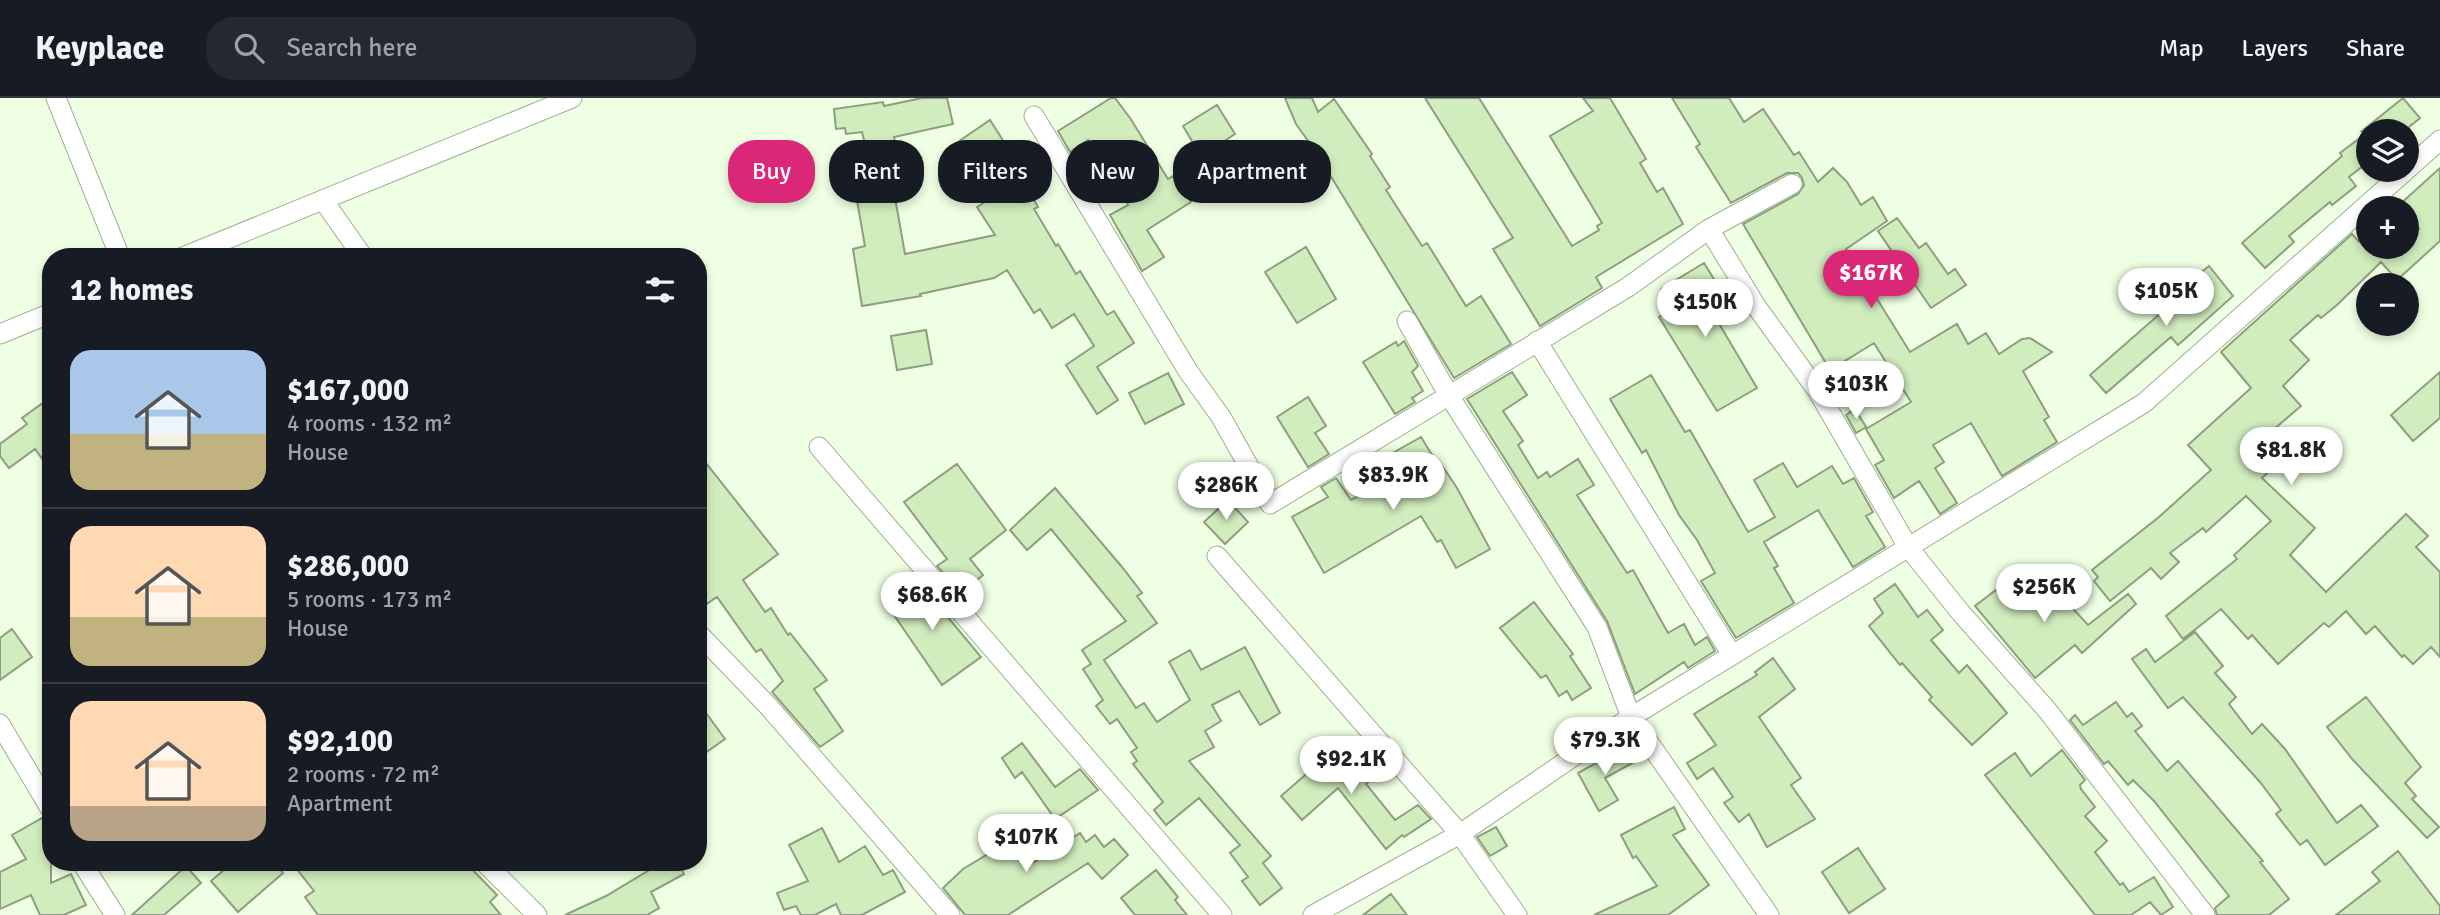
<!DOCTYPE html>
<html lang="en">
<head>
<meta charset="utf-8">
<style>
	body { margin:0; font-family:Signika,sans-serif; background:#242831; color:#f1f3f6; height:100vh; display:flex; flex-direction:column; font-size:26px; white-space:nowrap }
	* { box-sizing:border-box; margin:0 }
	p { font-size:23px; color:#9ea1a6 }
	.icon { flex:none; width:38px; height:38px; fill:none; stroke:currentColor; stroke-width:2; stroke-linecap:round; stroke-linejoin:round }
	.map { position:relative; flex:1; overflow:hidden }
	.side { position:absolute; left:42px; top:150px; width:665px; height:623px; display:flex; flex-direction:column; background:#171b24; border-radius:28px; box-shadow:0 4px 10px #0003 }
	.side>* { flex:none }
	.guide { position:absolute; left:728px; top:42px; width:665px; height:63px; display:flex; gap:14px }
	.fabs { position:absolute; left:2356px; top:21px; display:grid; gap:14px }
	.fabs a { display:grid; place-items:center; width:63px; height:63px; border-radius:50%; background:#171b24; box-shadow:0 4px 10px #0003; font-size:35px }
	.price { position:absolute; translate:-50% -60px; padding:0 16px; border-radius:24px; background:#fff; color:#222; font-size:23px; line-height:46px; filter:drop-shadow(0 2px 4px #0008) }
	.price::after { content:''; position:absolute; left:50%; top:42px; width:21px; height:16px; margin-left:-10px; background:inherit; clip-path:polygon(0 0,100% 0,50% 100%) }
	.price.selected { background:#db2777; color:#fff }
	ul { padding:0; list-style:none }
	li { display:flex; align-items:center; gap:21px; height:175px; padding:0 28px }
	li+li { border-top:2px solid #363941 }
	li span { display:grid; place-items:center; flex:none; width:196px; height:140px; border-radius:21px; color:#555 }
	li>.icon { margin-inline-start:auto }
	span .icon { width:84px; height:84px; fill:#fffc; stroke-width:1 }
	li b { font-size:30px }
	h2 { display:flex; justify-content:space-between; align-items:center; height:84px; padding:0 28px; font-size:30px }
	.tag { padding:0 24px; border-radius:28px; background:#171b24; box-shadow:0 4px 10px #0003; font-size:24px; line-height:63px }
	.tag.selected { background:#db2777; color:#fff }
	header { display:flex; align-items:center; gap:42px; box-sizing:border-box; height:98px; padding:0 35px; background:#171b24; border-bottom:2px solid #363941 }
	header strong { font-size:33px }
	nav { display:flex; gap:38px; margin-inline-start:auto; font-size:24px }
	.search { width:490px; height:63px; background:#242831; display:flex; align-items:center; gap:18px; box-sizing:border-box; padding:0 24px; border-radius:28px; color:#9ea1a6; font-size:26px }
	.map>svg:first-child { display:block }
</style>
</head>
<body>
<header>
<strong>Keyplace</strong>
<div class="search"><svg class="icon" aria-label="search" viewBox="0 0 24 24"><circle cx="10" cy="10" r="6"/><path d="M15 15l6 6"/></svg>Search here</div>
<nav><a>Map</a><a>Layers</a><a>Share</a></nav>
</header>
<div class="map">
<svg width="2440" height="817" viewBox="0 0 2440 817">
	<rect width="100%" height="100%" fill="#efffe3"/>
	<path fill="#d1edbd" stroke="#8d9f7f" stroke-width="2" d="M922,0H947L953,26L894,39L902,81L892,83L905,156L995,137L977,109L985,104L967,75L972,72L955,46L990,22L1004,44L1002,46L1038,109L1034,111L1056,148L1058,146L1076,176L1080,173L1107,217L1114,213L1134,245L1097,269L1118,302L1097,316L1066,267L1094,248L1074,216L1052,230L1040,211L1034,215L1007,172L994,180L920,196L921,198L862,208L853,151L865,148L856,97L865,94L861,76L872,74L862,34L846,36L845,30L836,31L834,11L883,4L884,8Z
		M1111,0H1115L1130,20L1168,81L1173,78L1191,104L1147,132L1164,159L1142,173L1110,117L1128,107L1109,73L1088,42L1070,54L1058,33Z
		M1285,0H1312L1318,14L1334,1L1372,56L1370,58L1390,89L1386,92L1422,148L1427,145L1466,208L1481,198L1511,246L1454,280L1316,54L1296,26Z
		M1425,0H1479L1572,148L1599,132L1597,128L1602,125L1550,38L1593,13L1583,0H1610L1646,61L1640,65L1657,94L1663,90L1683,126L1596,179L1602,190L1540,228L1493,151L1513,140Z
		M1672,0H1729L1744,24L1763,11L1794,57L1799,54L1818,84L1833,70L1847,84L1861,107L1873,99L1887,123L1846,151L1910,254L1957,226L1968,246L1986,235L1999,256L2022,241L2030,240L2052,254L2023,273L2049,319L2044,322L2057,344L2002,378L1971,325L1933,347L1944,364L1935,370L1957,405L1940,416L1919,383L1894,400L1875,367L1884,362L1866,331L1911,304L1874,245L1830,272L1743,126L1798,96L1804,87L1802,80L1798,75H1787L1731,105L1696,49L1700,46Z
		M2403,0L2420,20L2404,33H2362Z
		M1217,7L1235,36L1201,58L1183,28Z
		M2368,34V64L2349,79L2356,88L2332,107L2330,104L2289,138L2294,144L2265,170L2242,145L2342,58L2340,55Z
		M2440,70V143L2397,182L2381,164L2337,207L2321,220L2318,217L2290,242L2309,262L2283,288L2301,308L2273,332L2292,353L2262,380L2315,430L2290,457L2326,494L2406,416L2428,438L2416,449L2440,474V559L2431,549L2413,566L2404,557L2402,559L2375,528L2366,536L2346,513L2329,529L2324,525L2278,566L2252,537L2248,541L2221,511L2183,541L2166,518L2237,461L2234,457L2271,423L2246,398L2206,434L2203,430L2170,455L2179,464L2161,481L2151,470L2110,503L2094,483L2098,479L2092,472L2159,419L2211,372L2188,347L2251,290L2221,254L2352,136L2359,144L2363,141L2368,149H2406V143L2419,131L2406,117V110L2398,108Z
		M1897,120L1919,150L1926,145L1948,176L1955,171L1966,187L1931,210L1878,133Z
		M1306,149L1336,201L1297,225L1265,174Z
		M1704,165L1720,191L1704,200L1757,290L1717,313L1659,219L1672,210L1661,191Z
		M2209,168L2233,198L2178,247L2171,239L2106,295L2090,277L2195,185L2192,182Z
		M926,232L932,266L897,272L891,238Z
		M1404,243L1418,268L1412,274L1423,293L1412,300L1415,304L1395,316L1363,264L1396,244L1398,248Z
		M1512,274L1527,297L1503,313L1523,343L1518,347L1538,380L1547,374L1550,379L1578,361L1594,387L1577,397L1627,475L1633,472L1668,535L1684,526L1695,547L1707,539L1715,553L1688,570L1684,564L1635,596L1607,523L1467,301Z
		M2440,274V320L2413,343L2391,317Z
		M1168,275L1184,306L1145,326L1129,295Z
		M1651,277L1685,334L1690,332L1748,434L1775,419L1754,382L1783,365L1797,389L1832,368L1843,386L1854,380L1873,414L1866,418L1885,449L1853,469L1818,412L1764,444L1778,468L1774,470L1794,505L1736,540L1701,483L1715,475L1697,442L1679,417L1646,352L1642,355L1610,301Z
		M51,299V373L35,351L9,370L0,358V346L27,326L22,320Z
		M1308,299L1326,328L1315,335L1329,356L1308,369L1277,319Z
		M1855,311L1866,329L1856,335L1846,317Z
		M1421,339L1437,365L1439,363L1457,390L1490,451L1456,470L1441,442L1437,444L1421,418L1324,475L1292,419L1328,399L1321,389L1336,380L1351,402L1393,380L1391,376L1398,372L1389,357Z
		M698,355L778,456L743,482L765,514L771,510L788,537L790,535L827,582L814,591L843,633L820,649L772,594L783,583L761,551L756,554L717,499L698,512Z
		M957,366L1006,432L970,461L983,477L961,495L937,468L947,461L904,404Z
		M1055,390L1122,469L1142,495L1137,498L1157,525L1104,562L1136,610L1144,605L1157,624L1190,602L1169,564L1190,552L1201,572L1245,549L1280,615L1260,627L1239,593L1212,607L1221,623L1205,633L1214,649L1189,663L1271,758L1263,765L1282,790L1260,807L1242,783L1248,779L1230,755L1240,747L1199,700L1166,727L1154,712L1163,704L1133,666L1137,663L1131,654L1137,650L1117,621L1110,626L1096,608L1103,602L1083,571L1091,566L1082,552L1126,523L1051,431L1027,452L1010,432Z
		M1228,402L1248,424L1225,446L1204,424Z
		M2030,476L2057,507L2064,501L2088,527L2128,496L2136,506L2082,555L2075,547L2035,580L1975,508L1996,492L2003,501Z
		M917,482L981,559L942,587L885,504Z
		M1895,486L1918,519L1927,512L1943,532L1931,542L1959,575L1967,567L2007,615L1972,647L1929,602L1932,599L1902,565L1900,567L1869,528L1883,515L1874,501Z
		M1534,504L1573,556L1570,558L1591,590L1572,602L1567,593L1559,598L1546,577L1541,580L1500,530Z
		M12,531L32,559L0,582V540Z
		M2195,534L2223,568L2215,575L2236,599L2229,606L2252,636L2262,626L2285,651L2337,725L2361,707L2378,728L2325,767L2307,742L2300,747L2276,716L2281,712L2260,684L2183,599L2168,610L2132,561L2146,551L2155,564Z
		M1773,560L1795,591L1759,619L1801,680L1791,687L1815,721L1767,749L1749,716L1739,724L1724,705L1733,699L1713,670L1697,681L1687,665L1716,647L1694,616L1757,577L1755,574Z
		M2366,599L2421,669L2405,685L2416,698L2412,701L2439,729L2427,740L2353,662L2327,629Z
		M698,604L725,641L698,660Z
		M2116,604L2127,619L2132,615L2142,628L2135,633L2167,673L2178,663L2263,763L2260,764L2289,801L2269,817H2217L2215,810L2229,798L2154,703L2133,682L2128,687L2108,663L2104,666L2070,622L2075,617L2083,627Z
		M1022,645L1055,689L1080,671L1098,692L1055,721L1022,674L1015,680L1002,660Z
		M1342,645L1373,680L1366,686L1395,722L1418,707L1431,721L1404,739L1402,737L1386,751L1338,690L1302,722L1281,698Z
		M1627,648L1636,663L1605,680L1618,702L1599,713L1578,675Z
		M2062,652L2085,682L2080,687L2081,691L2095,709L2085,718L2107,743L2095,754L2120,787L2123,785L2129,794L2154,779L2173,809L2161,817L2150,804L2131,817H2095L1985,677L2015,655L2031,678Z
		M1674,709L1685,731L1673,737L1709,787L1668,817H1594L1657,788L1636,758L1633,760L1621,737Z
		M42,720L51,732V785L71,776L86,807L64,817H40L31,797L0,811V774L26,761L12,737Z
		M1496,729L1507,748L1490,758L1477,739Z
		M822,730L839,764L865,748L883,777L893,772L905,794L862,817H841L836,806L815,817H801L796,808L784,812L777,795L808,783L789,747Z
		M1080,735L1086,744L1095,737L1104,749L1114,741L1128,757L1102,781L1088,765L1008,817H965L943,790L963,771L1018,738L1034,764Z
		M1858,750L1885,791L1849,815L1822,774Z
		M2398,753L2440,808V817H2336L2380,783L2372,774Z
		M232,765H275L283,775L238,814L211,783Z
		M292,765H466L497,797L490,804L501,817H318L305,799L314,793Z
		M661,765H678L684,776L651,794L659,810L647,817H565L606,798Z
		M186,768L201,785L164,817H132Z
		M1156,772L1178,799L1175,802L1187,817H1135L1121,800Z
		M1391,796L1407,817H1363Z"/>
	<g fill="none" stroke-linecap="round" stroke-linejoin="round">
		<g stroke="#9eb090" stroke-width="21">
			<path id="minor" d="M56,0L120,159
				M1034,18L1188,273L1221,319L1270,406L1628,189L1709,131L1792,86
				M323,102L363,159
				M1709,131L1756,208L1817,292L1908,449L1961,515L2047,612L2205,817
				M183,159L572,0
				M1407,223L1448,296L1597,529L1631,619L1769,817
				M0,236L51,215
				M1537,243L1732,557
				M819,349L1222,817
				M1217,458L1460,736L1517,817
				M698,535L769,609L950,817
				M0,626L51,712
				M82,765L115,817
				M485,765L537,817
				M1313,817L1460,736L1631,619L2144,305L2440,42"/>
		</g>
		<use href="#minor" stroke="#fff" stroke-width="19"/>
	</g>
</svg>
<div class="fabs">
<a><svg class="icon" aria-label="layers" viewBox="0 0 24 24"><path d="M12 4l9 5-9 5-9-5zM3 14l9 5 9-5"/></svg></a>
<a>+</a>
<a>−</a>
</div>
<b class="price selected" style="left:1871px;top:212px">$167K</b>
<b class="price" style="left:2166px;top:230px">$105K</b>
<b class="price" style="left:1705px;top:241px">$150K</b>
<b class="price" style="left:1856px;top:323px">$103K</b>
<b class="price" style="left:2291px;top:389px">$81.8K</b>
<b class="price" style="left:1393px;top:414px">$83.9K</b>
<b class="price" style="left:1226px;top:424px">$286K</b>
<b class="price" style="left:2044px;top:526px">$256K</b>
<b class="price" style="left:932px;top:534px">$68.6K</b>
<b class="price" style="left:1605px;top:679px">$79.3K</b>
<b class="price" style="left:1351px;top:698px">$92.1K</b>
<b class="price" style="left:1026px;top:776px">$107K</b>
<div class="guide">
<a class="tag selected">Buy</a>
<a class="tag">Rent</a>
<a class="tag">Filters</a>
<a class="tag">New</a>
<a class="tag">Apartment</a>
</div>
<section class="side">
<h2>12 homes<svg class="icon" aria-label="filters" viewBox="0 0 24 24"><path d="M4 7h16M4 17h16"/><circle cx="9" cy="7" r="2"/><circle cx="15" cy="17" r="2"/></svg></h2>
<ul>
<li><span style="background:linear-gradient(#a9c7e8 60%,#c2b280 0)"><svg class="icon" aria-label="home" viewBox="0 0 24 24"><path d="M3 11l9-7 9 7M6 9v11h12V9"/></svg></span><div><b>$167,000</b><p>4 rooms · 132 m²</p><p>House</p></div></li>
<li><span style="background:linear-gradient(#ffd9b3 65%,#c2b280 0)"><svg class="icon" aria-label="home" viewBox="0 0 24 24"><path d="M3 11l9-7 9 7M6 9v11h12V9"/></svg></span><div><b>$286,000</b><p>5 rooms · 173 m²</p><p>House</p></div></li>
<li><span style="background:linear-gradient(#ffd9b3 75%,#b9a48a 0)"><svg class="icon" aria-label="home" viewBox="0 0 24 24"><path d="M3 11l9-7 9 7M6 9v11h12V9"/></svg></span><div><b>$92,100</b><p>2 rooms · 72 m²</p><p>Apartment</p></div></li>
</ul>
</section>
</div>
</body>
</html>
